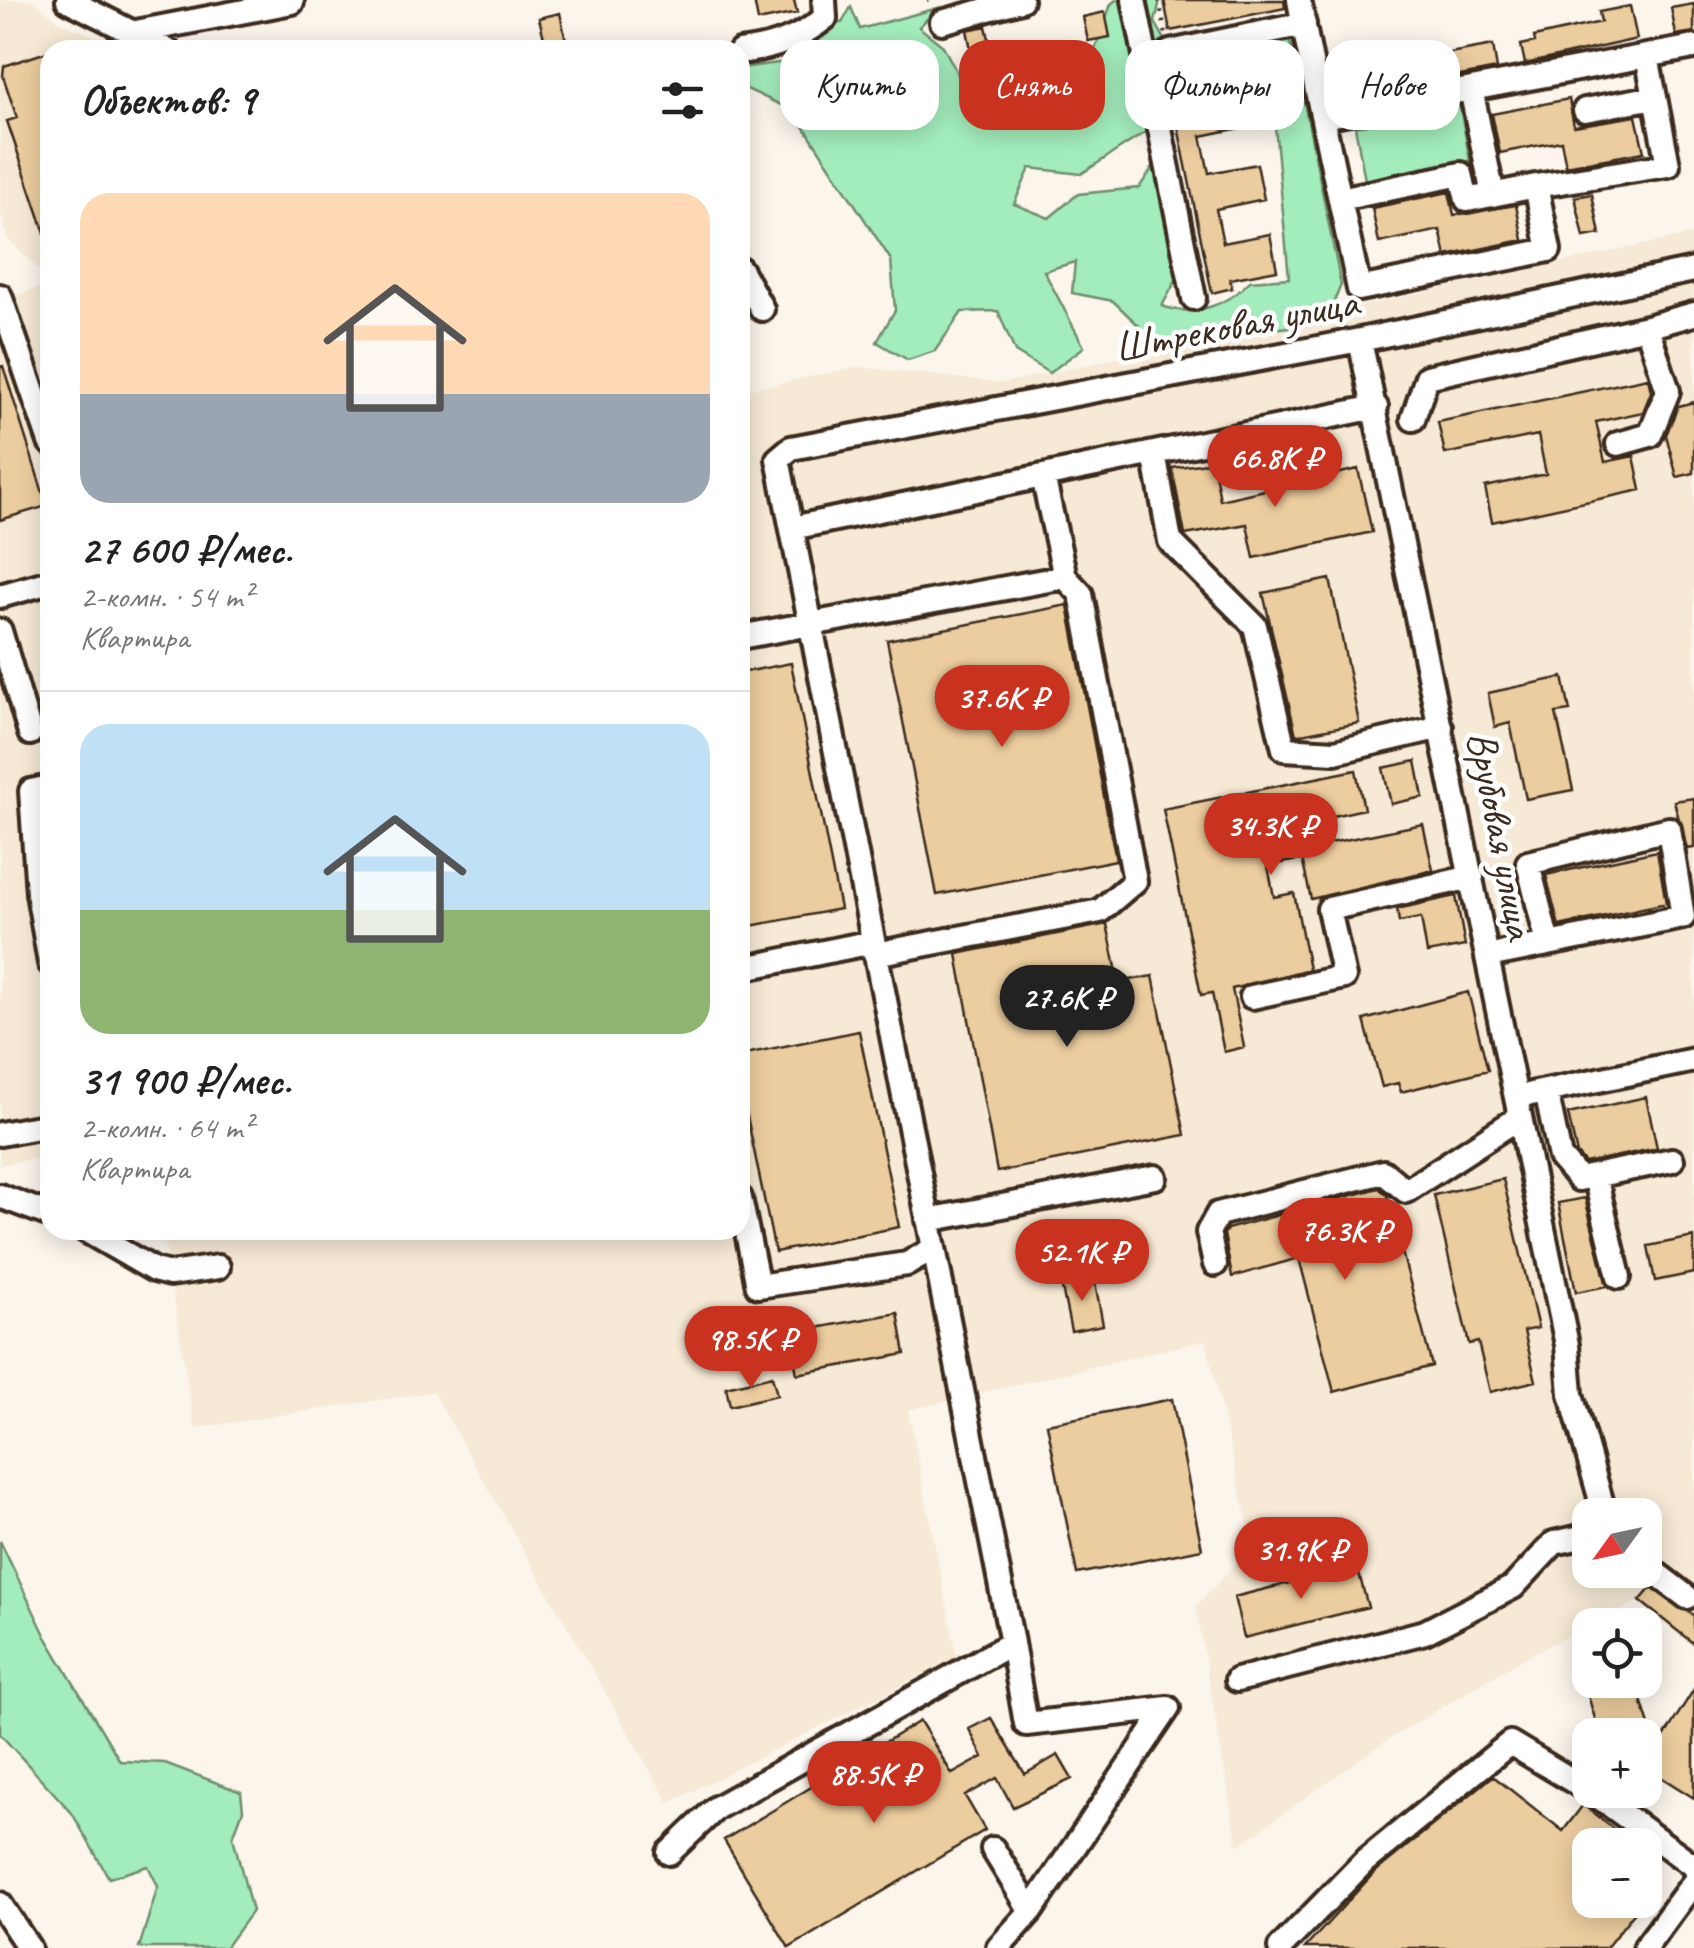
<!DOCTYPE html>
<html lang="ru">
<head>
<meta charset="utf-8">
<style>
	body { margin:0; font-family:Caveat,sans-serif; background:#f6f6f6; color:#222; height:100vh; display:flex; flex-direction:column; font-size:38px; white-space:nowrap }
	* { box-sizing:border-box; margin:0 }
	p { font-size:32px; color:#767676 }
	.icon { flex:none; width:55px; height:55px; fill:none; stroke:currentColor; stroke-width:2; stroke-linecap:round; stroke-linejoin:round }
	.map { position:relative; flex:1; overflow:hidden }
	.sheet { position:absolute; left:40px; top:40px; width:710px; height:1200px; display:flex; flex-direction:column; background:#fff; border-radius:30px; box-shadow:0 5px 25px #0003 }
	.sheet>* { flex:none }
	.guide { position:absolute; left:780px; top:40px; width:762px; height:90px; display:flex; gap:20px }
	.needle { width:65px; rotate:237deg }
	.buttons { position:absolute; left:1572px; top:1498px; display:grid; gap:20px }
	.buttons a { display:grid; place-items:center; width:90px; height:90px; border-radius:20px; background:#fff; box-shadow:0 5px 25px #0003; font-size:50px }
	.price { position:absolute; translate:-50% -85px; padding:0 22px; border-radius:35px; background:#c8321e; color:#fff; font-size:32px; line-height:65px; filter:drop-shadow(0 2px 5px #0008) }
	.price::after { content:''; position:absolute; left:50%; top:60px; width:30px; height:22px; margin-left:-15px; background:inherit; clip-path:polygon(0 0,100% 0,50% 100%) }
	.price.current { background:#222; color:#fff }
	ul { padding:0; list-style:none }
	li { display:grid; align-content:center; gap:20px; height:530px; padding:0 40px }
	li+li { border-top:2px solid #e0e0e0 }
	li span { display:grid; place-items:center; height:310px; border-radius:30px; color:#555 }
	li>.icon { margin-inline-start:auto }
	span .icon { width:180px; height:180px; fill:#fffc; stroke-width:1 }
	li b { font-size:42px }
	h2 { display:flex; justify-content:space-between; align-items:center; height:120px; padding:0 40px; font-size:42px }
	.tag { padding:0 35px; border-radius:30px; background:#fff; box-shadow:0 5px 25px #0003; font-size:35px; line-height:90px }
	.tag.current { background:#c8321e; color:#fff }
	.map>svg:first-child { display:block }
</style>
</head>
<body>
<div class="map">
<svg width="1694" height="1948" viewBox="0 0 1694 1948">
	<rect width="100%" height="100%" fill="#fbf5ec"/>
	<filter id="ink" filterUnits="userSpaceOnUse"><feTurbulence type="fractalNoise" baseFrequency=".01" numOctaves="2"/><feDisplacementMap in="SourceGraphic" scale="20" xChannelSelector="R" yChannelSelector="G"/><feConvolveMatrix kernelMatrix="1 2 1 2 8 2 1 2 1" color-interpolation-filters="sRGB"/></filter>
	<g filter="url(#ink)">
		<path fill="#f6e9d5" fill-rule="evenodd" d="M0,0H32L60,22L127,50H50V281L8,239L0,210Z
			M1694,234V1648L1639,1601L1531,1654L1384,1742L1238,1846L1196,1606L1253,1546L1206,1340L908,1410L957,1657L669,1803L433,1392L195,1428L163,1230H740V391L858,367L1004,383ZM1590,1515H1645V1570H1590Z
			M50,284V1152L41,1162L31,1159L0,1165V300Z"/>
		<path fill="#a3edbc" stroke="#6f8c6d" stroke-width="2.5" fill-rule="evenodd" d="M1116,0H1160L1155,22L1168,45L1280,15L1295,57L1341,285L1325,323L1156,342L1113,301L1072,293L1075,262L1044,271L1084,347L1049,373L1015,352L998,311L962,312L935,351L908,360L877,342L895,310L891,260L794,111L740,86V68L802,60L827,22L842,23L851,7L860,29L938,8L919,27L943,46L978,113L1021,108L1038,62L1093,55L1111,4ZM1248,65L1273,104L1289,278L1250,281C1227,305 1195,318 1162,306L1180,273L1159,158L1139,188L1078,194L1049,218L1014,204L1030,168L1081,174L1158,124L1162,85Z
			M1460,107L1470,161L1365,180L1355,126Z
			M0,1541L46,1637L120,1761L165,1763L241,1792L243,1810L233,1837L252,1911L225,1948H139L158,1886L148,1866L109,1878L72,1813L0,1734Z"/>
		<path fill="#eccd9f" stroke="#3b2a1e" stroke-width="2.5" d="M754,0H794L797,13L758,21Z
			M1164,0H1284L1285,8L1170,31Z
			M1694,4V32L1676,35L1671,8Z
			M1630,6L1637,39L1525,64L1521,45L1535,42L1534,37L1601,22L1599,12Z
			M1105,12L1110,37L1088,41L1083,17Z
			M560,13L568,50H547L539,18Z
			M986,26L991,48L999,47L1001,55L1013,53L1017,73L1003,76L1007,102L992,105L987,79L983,80L980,63L974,64L967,30Z
			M1493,45L1497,69L1433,81L1428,57Z
			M1369,48L1377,87L1350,93L1341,53Z
			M50,51V242H48L7,121L17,118L3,76L4,66Z
			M1243,91L1250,126L1201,136L1209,173L1257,164L1264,199L1216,209L1223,243L1270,234L1277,270L1230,279L1232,288L1212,293L1174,107Z
			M1569,99L1574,126L1636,116L1644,152L1566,166L1561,141L1500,153L1492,114Z
			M1449,192L1454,215L1516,205L1523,240L1446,256L1440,230L1379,243L1372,208Z
			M1592,194L1600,234L1584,237L1575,197Z
			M3,366L47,506L0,520V367Z
			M1648,378L1651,392L1643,412L1596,422L1605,462L1634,456L1641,490L1492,522L1485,487L1546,474L1538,435L1445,454L1438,422Z
			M1694,402V473L1677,477L1666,435L1678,406Z
			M1213,462L1220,500L1358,469L1372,532L1254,558L1247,524L1185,535L1172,468Z
			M1330,579L1359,723L1296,735L1263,593Z
			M1068,605L1116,860L937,895L887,640Z
			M791,663L840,909L740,928V673Z
			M1563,677L1570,711L1556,713L1573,790L1526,799L1510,723L1495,727L1488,693Z
			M1416,761L1423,797L1391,804L1383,768Z
			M1356,770L1364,809L1324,818L1330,843L1423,824L1433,870L1311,899L1302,859L1268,866L1274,897L1294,893L1309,969L1232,989L1244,1047L1224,1052L1212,993L1201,995L1163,809Z
			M1694,798V848L1687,849L1674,801Z
			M1657,851L1666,903L1559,926L1546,875Z
			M1456,896L1465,946L1427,953L1421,918L1399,922L1397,909Z
			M1107,924L1119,982L1153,976L1185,1135L997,1172L957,954Z
			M1468,992L1488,1070L1401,1092L1398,1083L1382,1087L1364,1020Z
			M859,1031L899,1227L775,1252L740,1082V1055Z
			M1646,1097L1657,1148L1585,1163L1577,1154L1568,1114Z
			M1503,1179L1538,1328L1524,1331L1536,1381L1490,1392L1478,1342L1469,1344L1434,1195Z
			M1379,1188L1387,1195L1432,1366L1334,1392L1299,1258L1232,1277L1224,1234L1227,1229Z
			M1585,1198L1607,1286L1576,1292L1558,1203Z
			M1694,1237V1273L1655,1281L1648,1246Z
			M1094,1277L1103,1325L1071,1331L1061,1283Z
			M898,1313L905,1354L797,1374L789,1333Z
			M772,1376L777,1395L730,1406L726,1387Z
			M1172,1399L1202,1549L1077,1574L1047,1424Z
			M1357,1566L1368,1607L1244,1638L1234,1597Z
			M1651,1588L1694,1615V1644L1640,1601Z
			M1614,1680H1635L1652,1735H1600L1586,1689Z
			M1694,1689V1798L1645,1767Z
			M991,1718L1025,1774L1058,1755L1072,1779L1013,1807L997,1778L965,1796L985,1830L789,1948L724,1840L920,1721L952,1774L983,1757L969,1729Z
			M1493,1776L1563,1831L1583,1805L1634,1845H1590V1900H1644L1606,1948H1305L1374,1873Z"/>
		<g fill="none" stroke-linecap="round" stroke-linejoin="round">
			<g stroke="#3b2a1e" stroke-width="30">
				<path id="minor" d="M68,0L167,50
					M1134,0L1194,298
					M1299,0C1317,97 1339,193 1359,289L1549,250L1536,186L1467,200L1461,174L1340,199
					M942,22L1021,0
					M131,33L292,2
					M740,52C773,48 799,39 825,18L824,0
					M1170,52L1304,24
					M1471,89L1493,195
					M1585,110L1655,97
					M1323,117L1694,47
					M1536,186L1668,165L1647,56
					M740,269L762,309
					M0,296L50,442
					M1647,327L1694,314
					M1360,340L1567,1345L1571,1394L1605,1515
					M1413,419L1427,377L1647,327L1668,391L1650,435L1618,444
					M1154,453L1170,541L1255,626L1284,749L1335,752L1441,727
					M792,528L1376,407
					M0,596L50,582
					M0,631L30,733
					M740,637L1065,577L1043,476
					M50,787L31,791L38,893L50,963
					M875,954L1100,911L1135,881L1081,594L1065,577
					M1488,956L1548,944L1528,863L1669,829L1683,917L1548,944
					M740,969L873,942
					M1252,997L1344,977L1329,909L1472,877
					M1546,1091L1560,1157L1579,1179L1672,1160
					M1531,1094L1694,1060
					M0,1134L50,1125
					M1595,1176L1619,1277
					M0,1196L50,1215
					M740,1198L758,1286L907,1264L933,1249
					M928,1220L1155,1177
					M85,1230L154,1270L170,1274L218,1267
					M1215,1264L1208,1232L1218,1214L1383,1172L1406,1191L1520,1117
					M1645,1565L1687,1597
					M1012,1643L778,459L791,448L1360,340L1694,270
					M1237,1680L1425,1632L1513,1587L1554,1543L1590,1535
					M993,1849L1031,1911
					M669,1853L716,1808L1012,1643L1026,1724L1168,1708L1031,1911L998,1948
					M0,1904L29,1948
					M1280,1948L1364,1862L1510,1743L1596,1795L1694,1866
					M1645,1948L1694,1882"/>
			</g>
			<path stroke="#3b2a1e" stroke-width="4" stroke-dasharray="2.5 8" stroke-linecap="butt" d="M928,0L929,1
				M1159,0L1166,35"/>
			<use href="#minor" stroke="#fff" stroke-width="22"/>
		</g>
	</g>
	<g text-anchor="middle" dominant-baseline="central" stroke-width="9" stroke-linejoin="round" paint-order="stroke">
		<g font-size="42" fill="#3b2a1e" stroke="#fff">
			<text transform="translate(1236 325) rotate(-11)">Штрековая улица</text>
			<text transform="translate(1501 835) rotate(79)">Врубовая улица</text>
		</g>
	</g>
</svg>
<div class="buttons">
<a><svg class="needle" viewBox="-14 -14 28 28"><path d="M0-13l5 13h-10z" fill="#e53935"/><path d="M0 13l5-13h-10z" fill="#767676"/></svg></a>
<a><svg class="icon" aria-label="locate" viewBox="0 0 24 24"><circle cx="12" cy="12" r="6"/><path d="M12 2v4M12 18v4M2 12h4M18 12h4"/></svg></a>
<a>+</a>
<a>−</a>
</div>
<b class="price" style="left:1275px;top:510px">66.8K ₽</b>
<b class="price" style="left:1002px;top:750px">37.6K ₽</b>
<b class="price" style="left:1271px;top:878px">34.3K ₽</b>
<b class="price current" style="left:1067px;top:1050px">27.6K ₽</b>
<b class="price" style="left:1345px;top:1283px">76.3K ₽</b>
<b class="price" style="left:1082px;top:1304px">52.1K ₽</b>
<b class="price" style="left:751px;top:1391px">98.5K ₽</b>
<b class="price" style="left:1301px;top:1602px">31.9K ₽</b>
<b class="price" style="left:874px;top:1826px">88.5K ₽</b>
<div class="guide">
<a class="tag">Купить</a>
<a class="tag current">Снять</a>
<a class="tag">Фильтры</a>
<a class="tag">Новое</a>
</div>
<section class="sheet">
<h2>Объектов: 9<svg class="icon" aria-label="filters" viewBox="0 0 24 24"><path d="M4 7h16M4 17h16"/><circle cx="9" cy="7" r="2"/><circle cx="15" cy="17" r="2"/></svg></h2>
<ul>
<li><span style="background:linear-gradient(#ffd9b3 65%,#9aa5b1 0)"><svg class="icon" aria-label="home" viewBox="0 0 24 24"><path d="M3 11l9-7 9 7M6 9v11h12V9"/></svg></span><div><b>27 600 ₽/мес.</b><p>2-комн. · 54 m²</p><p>Квартира</p></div></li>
<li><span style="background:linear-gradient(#bfe0f5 60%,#8fb573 0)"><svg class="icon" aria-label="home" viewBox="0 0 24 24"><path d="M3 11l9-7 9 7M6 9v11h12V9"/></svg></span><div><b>31 900 ₽/мес.</b><p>2-комн. · 64 m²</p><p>Квартира</p></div></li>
</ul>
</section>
</div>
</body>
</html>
